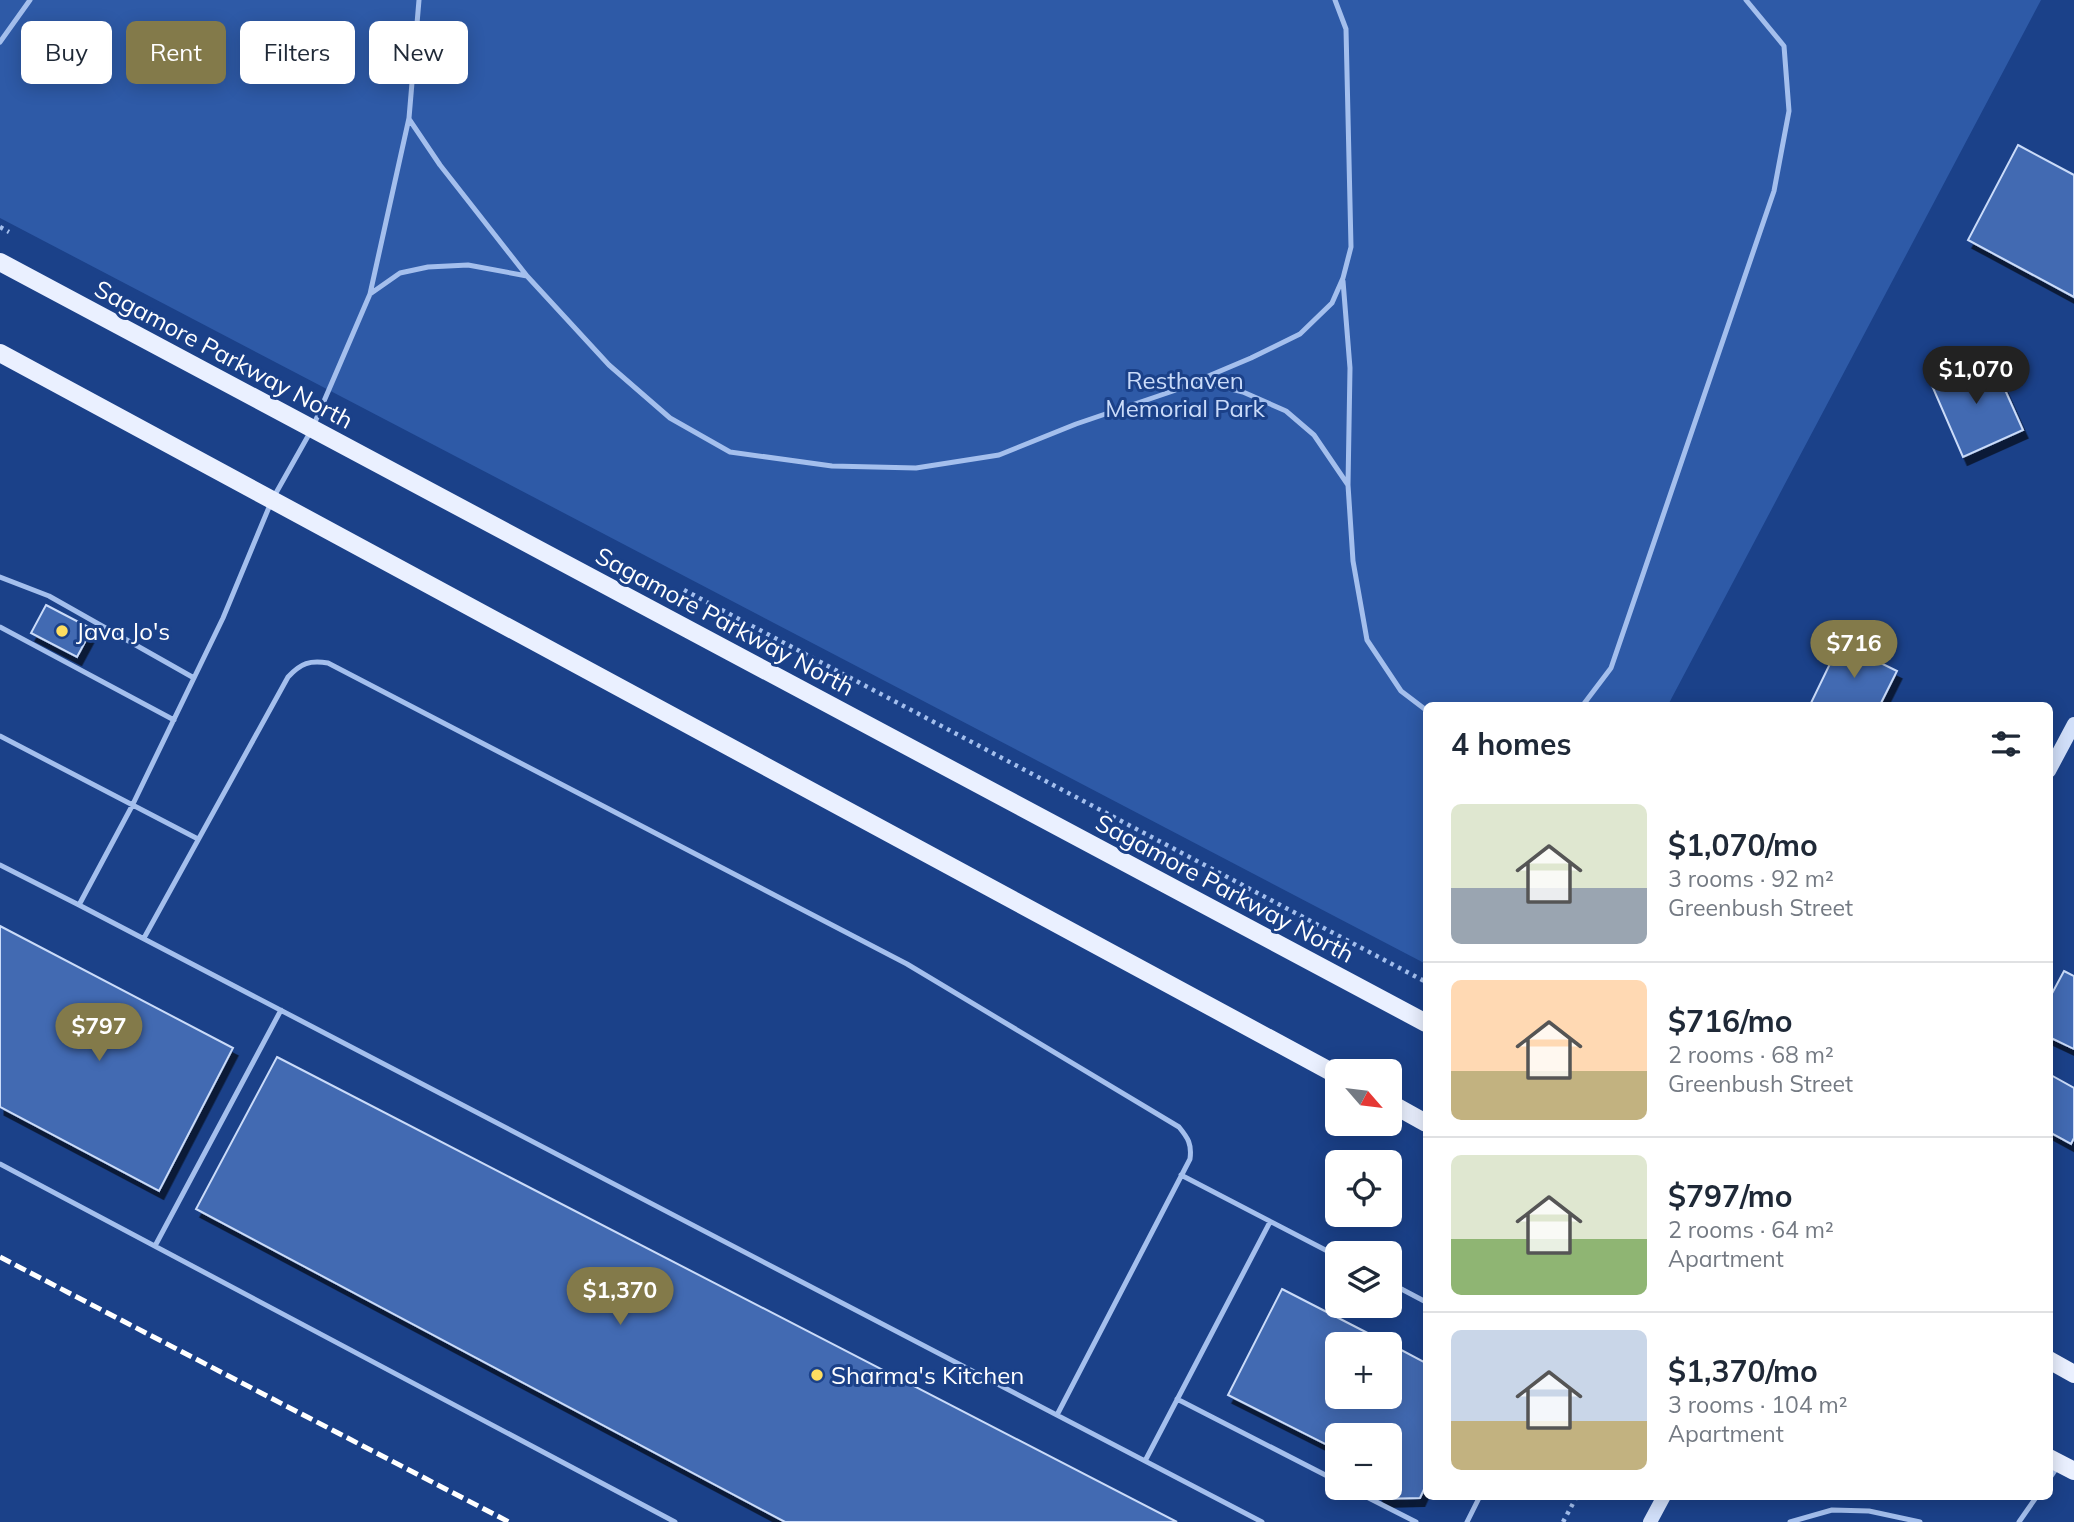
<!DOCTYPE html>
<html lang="en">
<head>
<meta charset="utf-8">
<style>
	body { margin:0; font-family:Mulish,sans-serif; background:#f6f6f7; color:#1f2937; height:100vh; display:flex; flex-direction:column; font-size:26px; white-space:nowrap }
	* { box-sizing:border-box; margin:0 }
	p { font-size:23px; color:#747a83 }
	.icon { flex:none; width:38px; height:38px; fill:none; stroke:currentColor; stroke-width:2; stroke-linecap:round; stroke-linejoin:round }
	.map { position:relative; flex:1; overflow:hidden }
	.drawer { position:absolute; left:1423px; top:702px; width:630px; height:798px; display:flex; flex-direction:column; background:#fff; border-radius:10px; box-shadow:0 4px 18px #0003 }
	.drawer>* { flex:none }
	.banner { position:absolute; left:21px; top:21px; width:665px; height:63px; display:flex; gap:14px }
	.needle { width:46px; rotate:118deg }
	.controls { position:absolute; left:1325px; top:1059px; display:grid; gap:14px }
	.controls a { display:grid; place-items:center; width:77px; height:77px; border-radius:10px; background:#fff; box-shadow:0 4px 18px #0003; font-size:35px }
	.price { position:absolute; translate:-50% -60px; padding:0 16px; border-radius:24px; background:#837a4a; color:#fff; font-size:23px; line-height:46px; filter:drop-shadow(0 2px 4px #0008) }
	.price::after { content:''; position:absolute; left:50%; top:42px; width:21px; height:16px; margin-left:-10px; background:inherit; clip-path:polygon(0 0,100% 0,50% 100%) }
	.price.on { background:#222; color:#fff }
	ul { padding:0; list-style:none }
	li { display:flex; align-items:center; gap:21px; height:175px; padding:0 28px }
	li+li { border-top:2px solid #e0e1e3 }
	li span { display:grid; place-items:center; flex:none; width:196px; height:140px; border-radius:10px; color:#555 }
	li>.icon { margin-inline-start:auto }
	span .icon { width:84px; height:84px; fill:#fffc; stroke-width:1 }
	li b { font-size:30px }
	h2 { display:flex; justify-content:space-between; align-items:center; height:84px; padding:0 28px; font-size:30px }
	.tag { padding:0 24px; border-radius:10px; background:#fff; box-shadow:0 4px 18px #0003; font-size:24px; line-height:63px }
	.tag.on { background:#837a4a; color:#fff }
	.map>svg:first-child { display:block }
</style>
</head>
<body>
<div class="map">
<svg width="2074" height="1522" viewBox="0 0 2074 1522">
	<defs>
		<filter id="shadow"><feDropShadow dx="4.5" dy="8" stdDeviation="0" flood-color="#0009"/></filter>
	</defs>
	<rect width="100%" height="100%" fill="#1b4189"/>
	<path fill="#2e5aa7" d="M0,0H2041L1668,705H1426V964L0,218Z"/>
	<path fill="#436bb2" stroke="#cadbf9" stroke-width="2" filter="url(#shadow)" d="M2018,145L2074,175V297L1968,240Z
		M1989,354L2023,430L1963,457L1930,381Z
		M46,605L92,629L77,657L31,633Z
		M1840,643L1897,671L1880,705H1810Z
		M0,926L233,1048L159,1191L0,1107Z
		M2064,971L2074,976V1049L2049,1037V999Z
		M277,1057L1177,1522H785L196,1209Z
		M2049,1074L2074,1088V1138L2071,1144L2049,1132Z
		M1282,1289L1389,1344H1337V1396H1390V1344L1426,1363V1485L1420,1498L1379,1499L1378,1488H1390V1435H1337V1450L1228,1395Z"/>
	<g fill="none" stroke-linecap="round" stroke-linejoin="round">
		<path stroke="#a4bfed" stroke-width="4.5" stroke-dasharray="3.5 5" stroke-linecap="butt" d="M0,227L9,232
			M684,590L1426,982
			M1563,1522L1577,1496"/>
		<path stroke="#a4bfed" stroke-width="5" d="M419,0L409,118L370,294L312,429L272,500L223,618L132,806L79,905L1262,1522
			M0,42L30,0
			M409,119L440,165L527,276
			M1343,281L1350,368L1348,485
			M370,294L400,273L428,267L468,265L527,276L609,365L670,418L730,452L832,466L916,468L999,455L1076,424L1173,391L1251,358L1300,334L1332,303L1343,278L1351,247L1346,29L1335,0
			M1200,381L1243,392L1286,411L1314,435L1348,485L1353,561L1367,640L1401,691L1426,710
			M0,577L49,596L194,678
			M0,627L174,720
			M1583,705L1611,668L1774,191L1789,111L1784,46L1746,0
			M0,736L198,839
			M0,865L79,905
			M144,938L288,677C301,663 310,660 328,663L907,964L1179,1127C1188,1138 1192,1144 1190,1159L1057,1415
			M0,1164L675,1522
			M1181,1175L1337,1256
			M155,1246L281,1010
			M1390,1283L1426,1302
			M1177,1399L1337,1481
			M1145,1461L1270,1222
			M2049,1479L2058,1466
			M1349,1488L1416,1522
			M1467,1522L1480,1496
			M1790,1522L1832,1510L1869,1511L1920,1522
			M2019,1522L2037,1496"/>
		<path stroke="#d1dff9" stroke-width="14" d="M2049,771L2074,724
			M1650,1522L1664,1496"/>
		<path stroke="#eaf0ff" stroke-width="18" d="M0,262L1426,1023
			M0,353L1337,1075
			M1390,1103L1426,1123
			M2049,1360L2074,1374
			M2049,1458L2074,1471"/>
		<path stroke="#fff" stroke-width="5" stroke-dasharray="12 5" stroke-linecap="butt" d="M0,1257L509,1522"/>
	</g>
	<g fill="#fede61" stroke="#1b4189" stroke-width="2.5">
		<circle cx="62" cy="631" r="7"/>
		<circle cx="817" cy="1375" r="7"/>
	</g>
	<g text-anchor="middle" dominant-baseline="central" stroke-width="6" stroke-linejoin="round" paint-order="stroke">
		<g font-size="24" fill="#fff" stroke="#1b4189">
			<text transform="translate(224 354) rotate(28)">Sagamore Parkway North</text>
			<text transform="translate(725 621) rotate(28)">Sagamore Parkway North</text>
			<text transform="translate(1225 888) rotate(28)">Sagamore Parkway North</text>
		</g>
		<g font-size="24" fill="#cadbf9" stroke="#1b4189">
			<text x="1185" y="380">Resthaven<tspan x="1185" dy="28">Memorial Park</tspan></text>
		</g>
		<g font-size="24" fill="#fff" stroke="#1b4189" text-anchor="start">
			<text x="76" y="631">Java Jo's</text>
			<text x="831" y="1375">Sharma's Kitchen</text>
		</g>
	</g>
</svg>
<div class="controls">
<a><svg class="needle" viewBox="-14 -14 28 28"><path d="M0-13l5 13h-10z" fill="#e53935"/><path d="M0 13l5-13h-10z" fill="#747a83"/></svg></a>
<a><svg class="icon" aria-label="locate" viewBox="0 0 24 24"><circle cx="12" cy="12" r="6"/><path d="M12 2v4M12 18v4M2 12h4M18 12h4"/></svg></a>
<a><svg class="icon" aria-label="layers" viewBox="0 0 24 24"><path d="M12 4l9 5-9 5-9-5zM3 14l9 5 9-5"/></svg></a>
<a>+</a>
<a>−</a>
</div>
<b class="price on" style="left:1976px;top:406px">$1,070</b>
<b class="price" style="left:1854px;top:680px">$716</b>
<b class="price" style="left:99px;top:1063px">$797</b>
<b class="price" style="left:620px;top:1327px">$1,370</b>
<div class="banner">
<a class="tag">Buy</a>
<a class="tag on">Rent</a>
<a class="tag">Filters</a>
<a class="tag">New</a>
</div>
<section class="drawer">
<h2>4 homes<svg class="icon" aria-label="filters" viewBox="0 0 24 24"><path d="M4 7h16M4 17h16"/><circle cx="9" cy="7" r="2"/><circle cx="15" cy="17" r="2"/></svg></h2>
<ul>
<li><span style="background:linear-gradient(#dfe7d0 60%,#9aa5b1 0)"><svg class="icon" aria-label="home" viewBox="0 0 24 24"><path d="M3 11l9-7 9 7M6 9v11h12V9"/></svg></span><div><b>$1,070/mo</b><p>3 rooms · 92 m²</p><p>Greenbush Street</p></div></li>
<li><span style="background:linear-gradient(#ffd9b3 65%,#c2b280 0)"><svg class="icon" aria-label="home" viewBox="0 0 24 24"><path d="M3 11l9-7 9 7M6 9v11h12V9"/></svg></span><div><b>$716/mo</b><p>2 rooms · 68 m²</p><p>Greenbush Street</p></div></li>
<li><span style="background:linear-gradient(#dfe7d0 60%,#8fb573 0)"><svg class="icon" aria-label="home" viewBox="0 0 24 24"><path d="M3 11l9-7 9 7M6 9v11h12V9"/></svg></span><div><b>$797/mo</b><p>2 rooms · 64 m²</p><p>Apartment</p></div></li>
<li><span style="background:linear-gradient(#c9d6e8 65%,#c2b280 0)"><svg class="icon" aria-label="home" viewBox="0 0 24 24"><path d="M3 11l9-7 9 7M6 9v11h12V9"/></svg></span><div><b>$1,370/mo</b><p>3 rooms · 104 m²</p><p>Apartment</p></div></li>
</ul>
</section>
</div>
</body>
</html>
